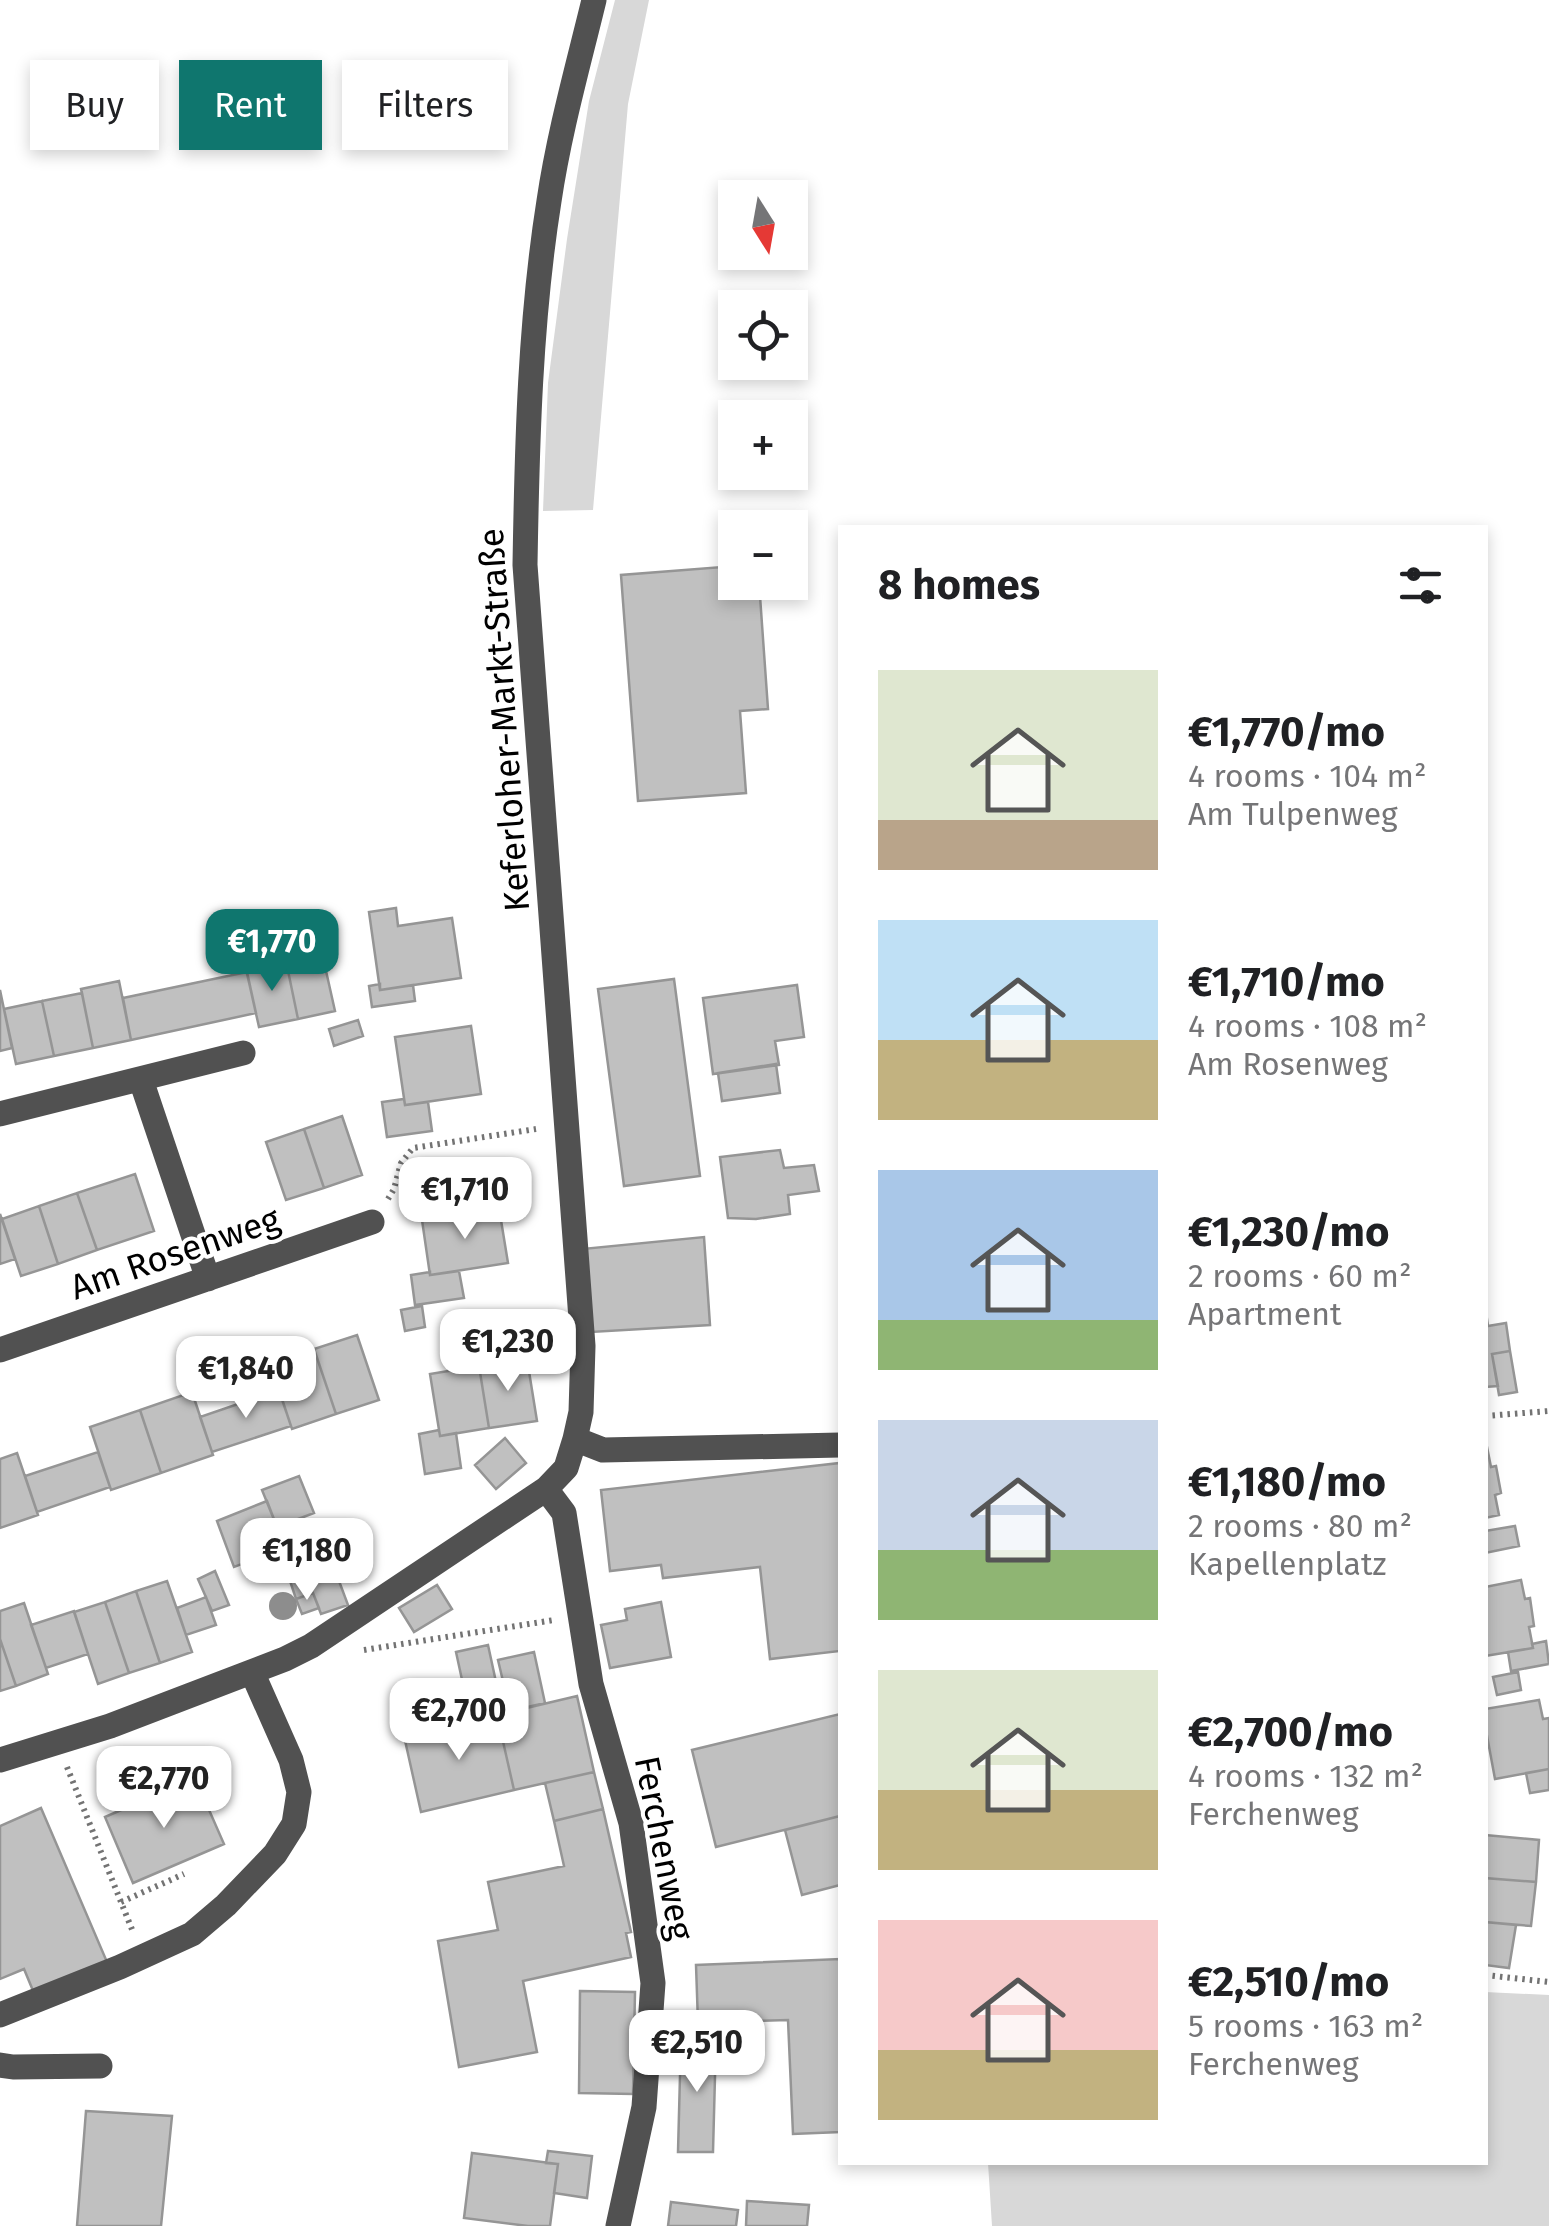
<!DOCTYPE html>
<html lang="en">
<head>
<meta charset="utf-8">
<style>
	body { margin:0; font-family:"Fira Sans",sans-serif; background:#f6f6f6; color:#202124; height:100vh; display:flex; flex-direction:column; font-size:38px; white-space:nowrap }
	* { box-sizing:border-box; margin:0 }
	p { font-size:32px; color:#757577 }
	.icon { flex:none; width:55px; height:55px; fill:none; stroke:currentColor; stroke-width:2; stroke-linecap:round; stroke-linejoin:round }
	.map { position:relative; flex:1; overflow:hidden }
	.sheet { position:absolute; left:838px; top:525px; width:650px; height:1640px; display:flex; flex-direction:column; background:#fff; border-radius:0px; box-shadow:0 5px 15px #0003 }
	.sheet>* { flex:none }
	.banner { position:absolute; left:30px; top:60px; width:658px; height:90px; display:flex; gap:20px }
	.needle { width:65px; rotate:169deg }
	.fabs { position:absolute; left:718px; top:180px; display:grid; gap:20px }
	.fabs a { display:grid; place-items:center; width:90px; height:90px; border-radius:0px; background:#fff; box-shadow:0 5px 15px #0003; font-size:50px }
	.price { position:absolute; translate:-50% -85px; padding:0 22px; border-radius:20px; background:#fff; color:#222; font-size:32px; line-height:65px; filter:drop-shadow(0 2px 5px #0008) }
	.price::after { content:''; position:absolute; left:50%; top:60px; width:30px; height:22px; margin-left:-15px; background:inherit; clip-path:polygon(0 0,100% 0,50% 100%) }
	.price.active { background:#0f766e; color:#fff }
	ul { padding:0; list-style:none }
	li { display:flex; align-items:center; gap:30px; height:250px; padding:0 40px }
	li span { display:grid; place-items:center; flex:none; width:280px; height:200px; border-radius:0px; color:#555 }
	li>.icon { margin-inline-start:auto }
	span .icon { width:120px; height:120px; fill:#fffc; stroke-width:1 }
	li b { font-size:42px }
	h2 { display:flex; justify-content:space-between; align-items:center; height:120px; padding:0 40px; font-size:42px }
	.chip { padding:0 35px; border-radius:0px; background:#fff; box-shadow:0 5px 15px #0003; font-size:35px; line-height:90px }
	.chip.active { background:#0f766e; color:#fff }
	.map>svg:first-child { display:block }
</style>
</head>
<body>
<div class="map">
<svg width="1549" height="2226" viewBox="0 0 1549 2226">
	<rect width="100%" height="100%" fill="#fff"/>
	<path fill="#d8d8d8" d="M615,0H649L628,104L593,510L543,511L548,383L567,239L589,101Z
		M1485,1992L1549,1995V2226H992L988,2163L1485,2162Z"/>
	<path fill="#c0c0c0" stroke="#959595" stroke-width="2.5" d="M735,566V582H759L768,709L740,711L746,793L638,801L621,575Z
		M396,908L398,926L452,918L461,978L380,990L369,912Z
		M322,953L335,1011L298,1019L286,961Z
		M286,961L298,1019L259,1027L246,969Z
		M247,972L256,1013L131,1040L123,998Z
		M674,979L700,1176L624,1186L598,989Z
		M119,981L131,1040L93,1048L81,989Z
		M380,984V990L413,985L415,1001L372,1007L369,986Z
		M797,985L804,1037L775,1041L779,1065L713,1074L703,998Z
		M0,990L12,1048L0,1051Z
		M82,993L93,1048L54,1056L42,1001Z
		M42,1001L54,1056L16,1064L4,1009Z
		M358,1020L363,1036L334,1046L329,1029Z
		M471,1026L481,1094L405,1105L395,1037Z
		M776,1064L780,1093L722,1101L718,1073Z
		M404,1099L405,1105L428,1102L432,1131L387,1137L382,1102Z
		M342,1116L362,1175L324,1188L304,1129Z
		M304,1129L324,1188L286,1200L266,1142Z
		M780,1150L784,1168L814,1165L819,1191L788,1195L790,1214L756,1219L728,1218L720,1157Z
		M135,1174L154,1231L97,1250L77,1193Z
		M77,1193L97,1250L58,1264L39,1206Z
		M39,1206L58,1264L21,1276L2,1219Z
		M499,1208L508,1263L430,1275L422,1220Z
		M0,1214L15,1259L0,1264Z
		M704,1237L710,1325L591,1332L582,1249Z
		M459,1271L464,1298L415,1305L411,1275L430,1272V1275Z
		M1485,1305L1488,1326L1506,1323L1510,1351L1492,1354L1498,1386L1485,1387Z
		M422,1306L425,1327L405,1331L401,1310Z
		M357,1335L379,1400L336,1414L314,1349Z
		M314,1349L336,1414L292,1429L270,1364Z
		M1510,1351L1517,1392L1499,1395L1492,1354Z
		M527,1359L537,1421L489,1428L479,1366Z
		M479,1366L489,1428L440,1436L430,1374Z
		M279,1390L291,1426L212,1452L200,1417Z
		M192,1392L213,1455L161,1473L140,1410Z
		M140,1410L161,1473L111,1490L90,1427Z
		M439,1430L440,1436L456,1433L461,1468L425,1474L419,1434Z
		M505,1438L526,1463L496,1489L475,1465Z
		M1485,1447H1487L1491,1467L1496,1466L1501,1493L1495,1495L1499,1515L1485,1518Z
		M98,1452L110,1487L37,1512L25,1476Z
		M17,1453L38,1515L0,1528V1459Z
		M840,1463V1651L770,1659L760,1567L663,1578L661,1565L610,1571L601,1490Z
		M299,1476L314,1513L277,1527L262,1490Z
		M267,1501L287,1553L249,1567L247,1562L234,1567L217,1521Z
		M1515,1526L1519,1546L1485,1553V1531Z
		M333,1565L348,1605L321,1614L313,1593L296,1599L290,1581Z
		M215,1571L229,1605L212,1611L198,1579Z
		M1521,1580L1525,1599L1530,1598L1534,1626L1529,1627L1533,1648L1485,1656V1587Z
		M167,1581L192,1652L160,1663L136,1591Z
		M437,1585L452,1609L414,1632L399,1608Z
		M136,1591L160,1663L129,1673L105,1602Z
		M313,1593L319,1608L302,1614L296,1599Z
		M206,1597L216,1625L186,1635L177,1608Z
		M105,1602L129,1673L98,1684L74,1612Z
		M661,1602L671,1657L610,1668L601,1625L627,1620L625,1609Z
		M24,1603L48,1674L16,1686L0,1639V1611Z
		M74,1611L88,1654L46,1668L31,1625Z
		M0,1639L16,1686L0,1691Z
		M1546,1641L1549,1664L1511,1671L1508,1652L1533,1648L1532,1644Z
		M488,1645L501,1705L469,1712L456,1652Z
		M534,1652L545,1703L510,1711L498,1660Z
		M1518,1672L1521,1690L1497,1695L1493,1677Z
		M577,1696L594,1772L514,1790L497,1715Z
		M1539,1700L1543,1719L1549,1718V1769L1495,1779L1485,1725V1709Z
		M840,1714V1816L716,1847L692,1750Z
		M497,1715L514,1790L421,1812L404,1736Z
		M1549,1769V1790L1530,1793L1526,1773Z
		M594,1772L603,1809L554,1821L545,1783Z
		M195,1778L224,1844L133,1883L105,1817Z
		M41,1808L107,1962L34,1993L24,1969L0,1979V1826Z
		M603,1809L631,1932L626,1933L631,1957L523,1981L537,2052L459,2067L438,1941L498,1930L488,1882L564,1866L554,1821Z
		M840,1816V1885L802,1895L785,1830Z
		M1485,1835L1539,1840L1536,1882L1485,1878Z
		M1485,1878L1536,1882L1531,1926L1485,1922Z
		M1485,1922L1516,1925L1509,1968L1485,1965Z
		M840,1959V2132L793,2134L788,2020L698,2023L696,1965Z
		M580,1991L635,1992L633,2094L579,2093Z
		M681,2038L716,2039L713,2152H678Z
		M86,2111L172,2116L161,2226H77Z
		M548,2151L592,2156L587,2198L554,2193L558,2164L546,2163Z
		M472,2153L558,2164L550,2226H528L464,2218Z
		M747,2201L809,2205L807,2226H746Z
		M671,2202L738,2210L736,2226H668Z"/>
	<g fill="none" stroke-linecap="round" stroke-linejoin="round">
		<path stroke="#737373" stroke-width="6" stroke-dasharray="2.5 5" stroke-linecap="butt" d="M388,1199L394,1189L401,1163L413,1148L536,1129
			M1485,1416L1549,1411
			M364,1650L554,1620
			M67,1767L133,1932
			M121,1902L184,1874
			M1485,1975L1549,1982"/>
		<path stroke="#515151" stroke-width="25" d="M141,1080L208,1279
			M0,1114L243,1053
			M0,1350L372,1222
			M575,1439L603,1450L840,1445
			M546,1489L564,1513L591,1684L631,1823L653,1983L644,2107L618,2226
			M0,1760L110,1726L285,1659L311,1646L546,1489L566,1468L575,1439L581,1412L583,1346L525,565C527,443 530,321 549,201C559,133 578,66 594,0
			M0,2015L120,1967L192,1934L226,1905L275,1854L294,1824L299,1792L291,1760L252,1672
			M0,2065L13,2067L100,2066"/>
	</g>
	<circle fill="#8d8d8d" cx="283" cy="1606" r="14"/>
	<g text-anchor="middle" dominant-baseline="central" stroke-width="8" stroke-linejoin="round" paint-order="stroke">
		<g font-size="35" fill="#000" stroke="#fff">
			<text transform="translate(504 720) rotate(-94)">Keferloher-Markt-Straße</text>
			<text transform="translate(175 1253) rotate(-19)">Am Rosenweg</text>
			<text transform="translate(664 1848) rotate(79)">Ferchenweg</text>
		</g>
	</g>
</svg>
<div class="fabs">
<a><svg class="needle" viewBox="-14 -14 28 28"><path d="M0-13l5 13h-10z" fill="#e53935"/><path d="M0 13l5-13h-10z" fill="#757577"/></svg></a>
<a><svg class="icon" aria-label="locate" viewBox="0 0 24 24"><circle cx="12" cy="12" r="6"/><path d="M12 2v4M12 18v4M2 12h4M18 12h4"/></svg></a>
<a>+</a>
<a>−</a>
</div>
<b class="price active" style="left:272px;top:994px">€1,770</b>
<b class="price" style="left:465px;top:1242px">€1,710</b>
<b class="price" style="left:508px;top:1394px">€1,230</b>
<b class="price" style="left:246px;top:1421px">€1,840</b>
<b class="price" style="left:307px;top:1603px">€1,180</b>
<b class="price" style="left:459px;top:1763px">€2,700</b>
<b class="price" style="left:164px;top:1831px">€2,770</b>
<b class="price" style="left:697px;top:2095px">€2,510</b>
<div class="banner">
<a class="chip">Buy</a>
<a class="chip active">Rent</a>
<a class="chip">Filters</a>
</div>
<section class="sheet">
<h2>8 homes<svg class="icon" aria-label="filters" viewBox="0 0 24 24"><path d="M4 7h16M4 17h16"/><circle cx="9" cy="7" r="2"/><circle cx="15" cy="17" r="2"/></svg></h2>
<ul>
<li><span style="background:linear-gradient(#dfe7d0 75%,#b9a48a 0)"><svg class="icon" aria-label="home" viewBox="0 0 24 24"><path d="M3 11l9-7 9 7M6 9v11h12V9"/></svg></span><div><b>€1,770/mo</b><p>4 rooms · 104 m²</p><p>Am Tulpenweg</p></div></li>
<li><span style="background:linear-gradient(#bfe0f5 60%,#c2b280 0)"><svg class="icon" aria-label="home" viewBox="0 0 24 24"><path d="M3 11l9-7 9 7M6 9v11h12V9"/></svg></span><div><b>€1,710/mo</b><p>4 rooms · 108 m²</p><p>Am Rosenweg</p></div></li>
<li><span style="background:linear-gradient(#a9c7e8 75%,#8fb573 0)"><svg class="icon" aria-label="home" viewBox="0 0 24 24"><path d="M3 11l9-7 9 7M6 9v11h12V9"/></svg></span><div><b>€1,230/mo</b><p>2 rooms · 60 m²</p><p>Apartment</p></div></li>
<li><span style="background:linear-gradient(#c9d6e8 65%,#8fb573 0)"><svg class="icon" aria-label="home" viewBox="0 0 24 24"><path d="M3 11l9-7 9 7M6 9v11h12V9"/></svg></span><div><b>€1,180/mo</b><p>2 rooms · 80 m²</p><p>Kapellenplatz</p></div></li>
<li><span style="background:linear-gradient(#dfe7d0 60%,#c2b280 0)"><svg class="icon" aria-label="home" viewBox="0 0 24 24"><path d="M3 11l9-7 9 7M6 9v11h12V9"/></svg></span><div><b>€2,700/mo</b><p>4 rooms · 132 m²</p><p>Ferchenweg</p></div></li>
<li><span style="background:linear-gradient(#f6c9c9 65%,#c2b280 0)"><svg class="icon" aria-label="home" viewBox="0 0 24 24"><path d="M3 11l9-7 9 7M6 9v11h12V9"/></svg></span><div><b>€2,510/mo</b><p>5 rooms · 163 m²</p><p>Ferchenweg</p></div></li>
</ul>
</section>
</div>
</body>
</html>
